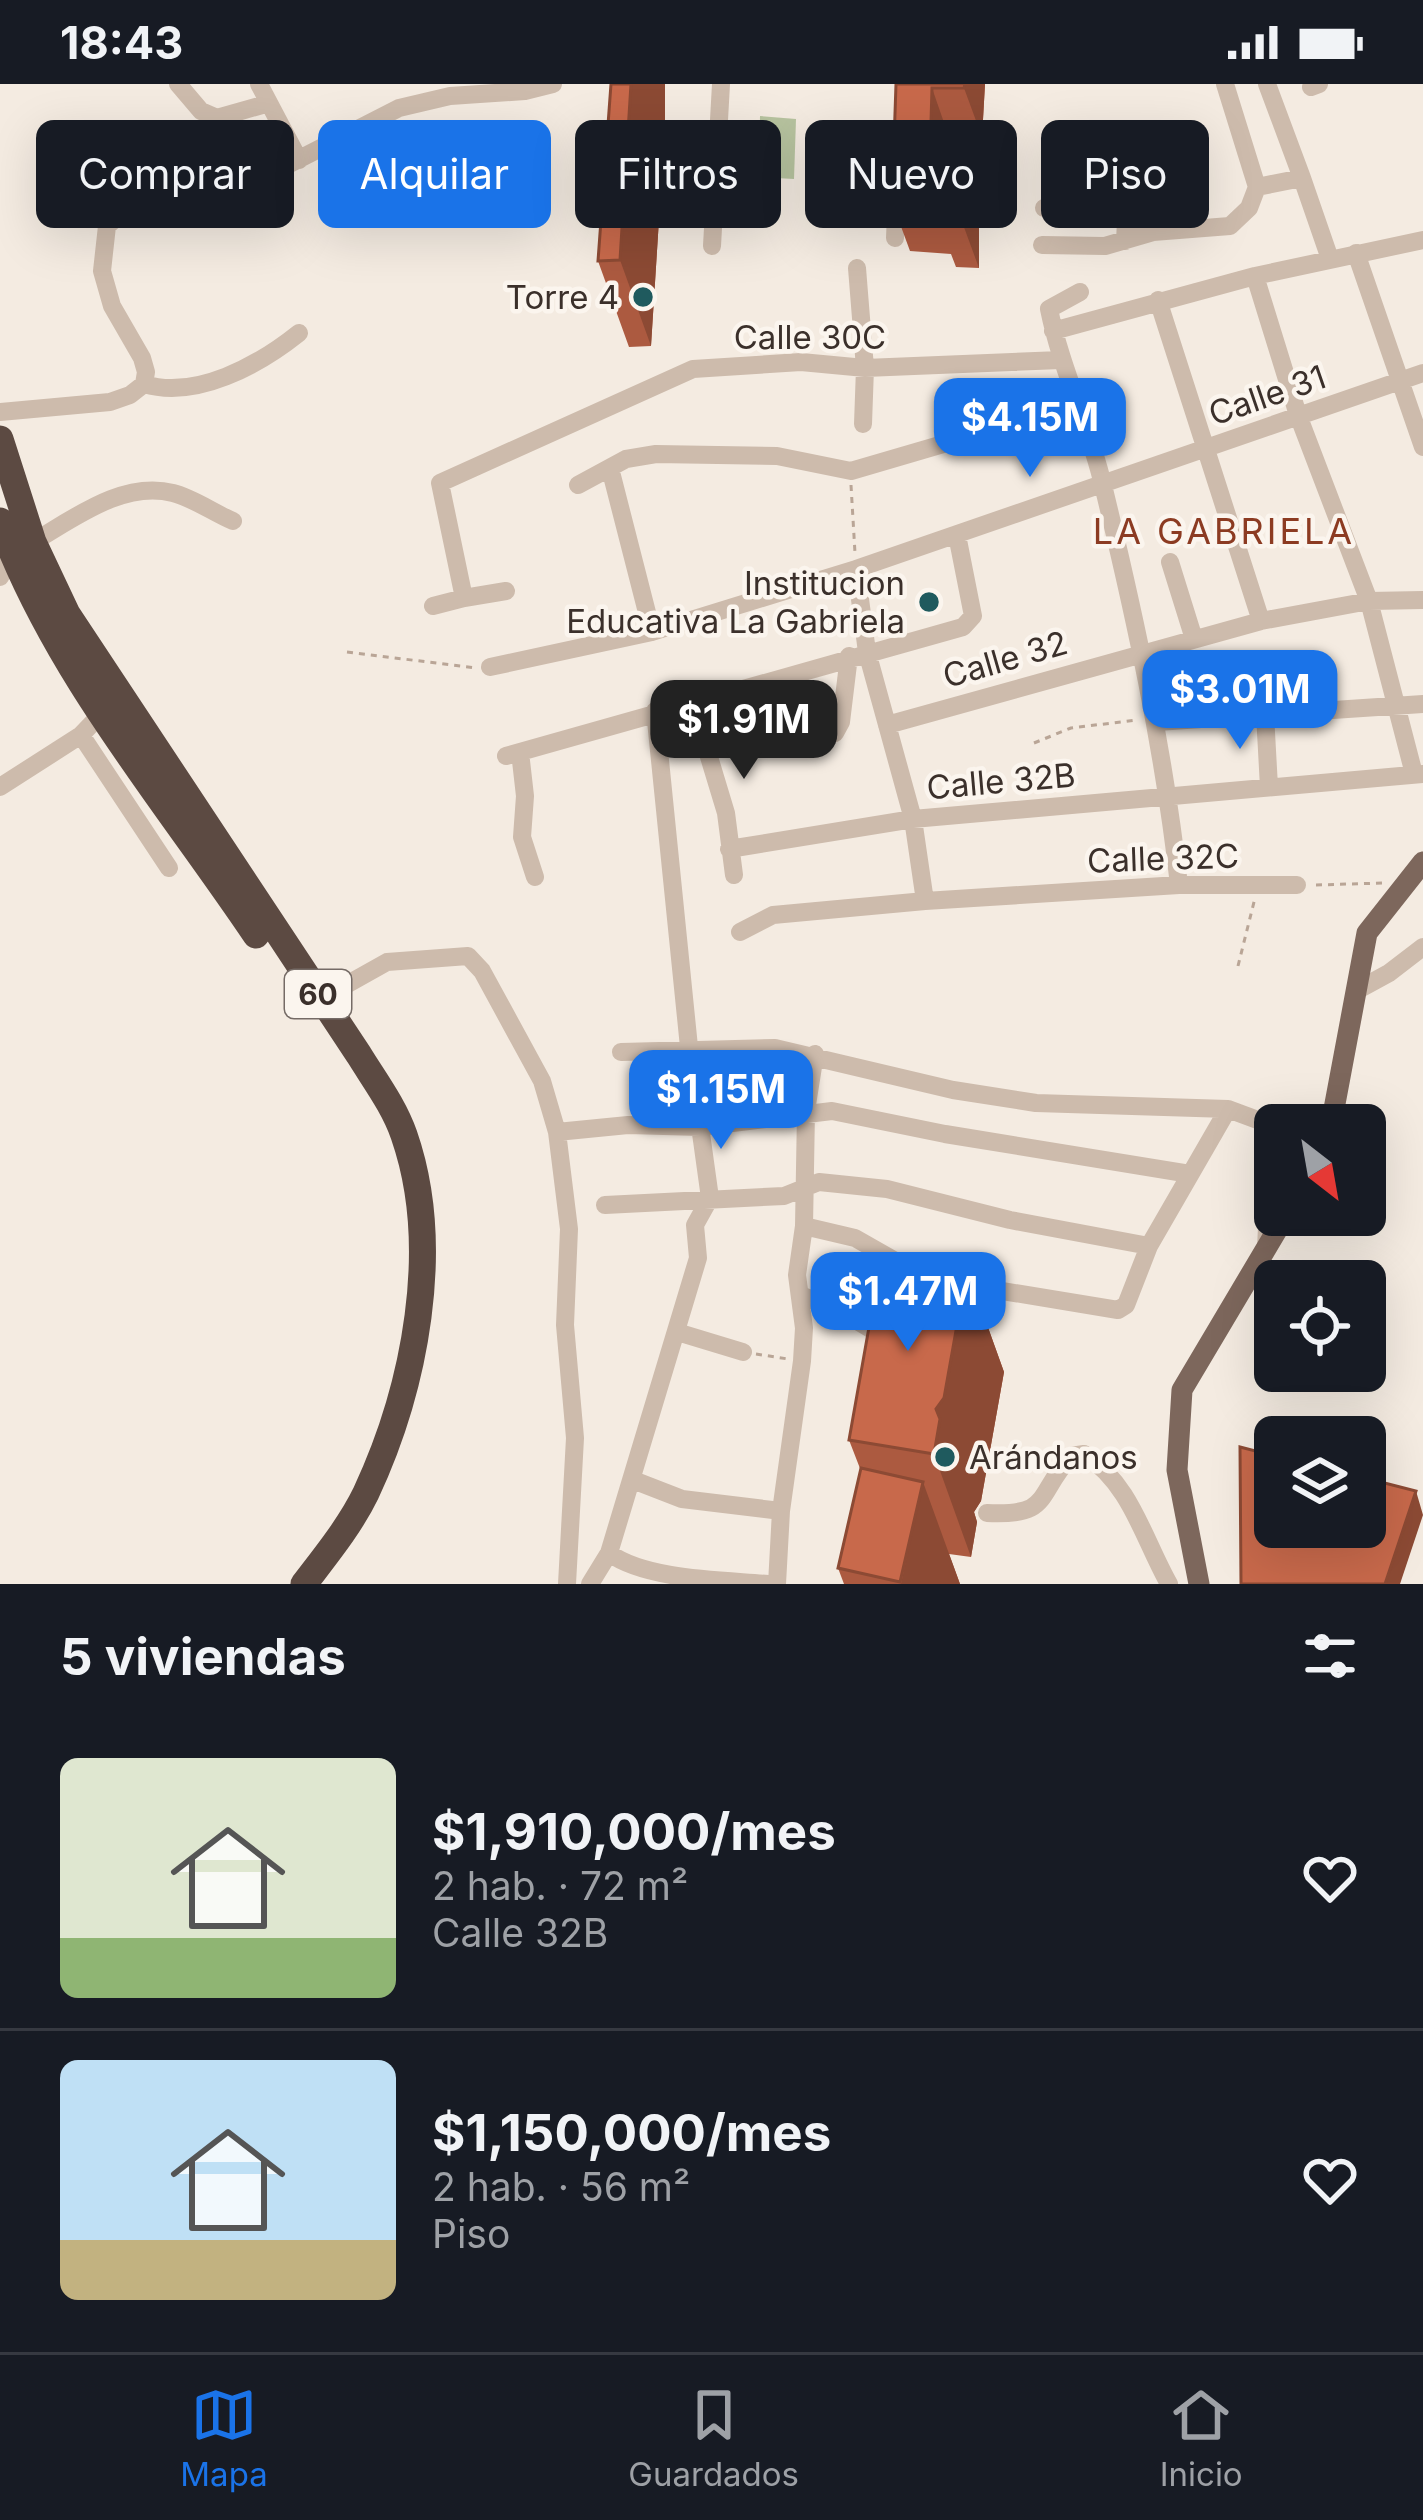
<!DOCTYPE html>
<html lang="es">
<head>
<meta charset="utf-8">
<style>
	body { margin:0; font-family:Inter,sans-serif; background:#242831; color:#f1f3f6; height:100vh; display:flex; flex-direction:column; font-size:45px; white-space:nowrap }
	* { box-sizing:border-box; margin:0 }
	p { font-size:39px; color:#9ea1a6 }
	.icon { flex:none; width:66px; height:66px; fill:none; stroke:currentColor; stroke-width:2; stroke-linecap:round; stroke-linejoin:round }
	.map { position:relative; height:1500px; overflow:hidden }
	.sheet { display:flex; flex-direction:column; background:#171b24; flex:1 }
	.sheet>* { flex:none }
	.guide { position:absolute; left:36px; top:36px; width:1353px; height:108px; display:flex; gap:24px }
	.needle { width:78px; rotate:149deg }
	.tools { position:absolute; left:1254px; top:1020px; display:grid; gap:24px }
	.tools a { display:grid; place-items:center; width:132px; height:132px; border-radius:18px; background:#171b24; box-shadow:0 12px 48px #0002; font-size:60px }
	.price { position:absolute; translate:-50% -102px; padding:0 27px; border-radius:24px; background:#1a73e8; color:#fff; font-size:39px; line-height:78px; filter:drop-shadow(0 3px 6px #0008) }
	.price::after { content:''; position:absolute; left:50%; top:72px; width:36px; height:27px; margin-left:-18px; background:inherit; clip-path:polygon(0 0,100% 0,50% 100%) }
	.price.on { background:#222; color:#fff }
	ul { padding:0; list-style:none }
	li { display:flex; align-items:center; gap:36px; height:300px; padding:0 60px }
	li+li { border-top:3px solid #363941 }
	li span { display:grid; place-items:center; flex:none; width:336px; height:240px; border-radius:18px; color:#555 }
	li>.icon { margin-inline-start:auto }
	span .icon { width:144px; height:144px; fill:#fffc; stroke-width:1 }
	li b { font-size:51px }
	h2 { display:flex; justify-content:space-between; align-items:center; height:144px; padding:0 60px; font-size:51px }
	.tag { padding:0 42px; border-radius:18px; background:#171b24; box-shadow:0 12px 48px #0002; font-size:42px; line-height:108px }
	.tag.on { background:#1a73e8; color:#fff }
	.status { display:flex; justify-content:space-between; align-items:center; height:84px; padding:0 60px; background:#171b24; direction:ltr }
	.status svg { height:33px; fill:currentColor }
	.tab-bar { display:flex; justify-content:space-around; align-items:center; height:168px; border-top:3px solid #363941; background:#171b24; font-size:33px; color:#9ea1a6 }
	.tab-bar a { display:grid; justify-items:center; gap:6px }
	.tab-bar .on { color:#1a73e8 }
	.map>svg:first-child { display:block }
</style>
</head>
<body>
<div class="status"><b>18:43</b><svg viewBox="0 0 49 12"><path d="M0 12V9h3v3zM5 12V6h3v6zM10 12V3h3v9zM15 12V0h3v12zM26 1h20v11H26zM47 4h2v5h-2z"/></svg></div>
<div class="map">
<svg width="1423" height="1500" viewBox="0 0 1423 1500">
	<rect width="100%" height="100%" fill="#f4ebe1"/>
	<path fill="#b8c4a0" d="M760,32L796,35L794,95L759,93Z"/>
	<path fill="#7fb0b2" d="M837,56L842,80L818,88L812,58Z"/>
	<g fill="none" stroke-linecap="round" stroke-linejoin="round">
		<path stroke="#b9a596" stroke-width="3" stroke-dasharray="6 6" stroke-linecap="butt" d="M851,401L855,469
			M347,568L476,584
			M1034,659L1071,644L1137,636
			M1316,801L1384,799
			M1238,882L1255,814
			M756,1270L788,1275"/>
		<path stroke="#cdbbac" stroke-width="18" d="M178,0L201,27L217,34L269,19
			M259,0L299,76
			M1267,0L1302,94
			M1311,3L1319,0
			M1257,103L1302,94L1330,175
			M1044,124L1121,129L1126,137L1125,157
			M821,130L896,132
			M895,154L897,107
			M1042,161L1105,162L1153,148L1230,142L1249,124L1257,103L1225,0
			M712,162L721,0
			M1356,169L1423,363
			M857,184L865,284L863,340
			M1255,192L1298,331L1369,517L1414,690
			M1080,208L1049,225C1061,285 1089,341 1103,401C1135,533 1164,666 1179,801
			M1158,216L1261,537
			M1053,247L1255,192L1423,156
			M144,300C196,316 259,281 299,249
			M0,328L110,318L130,311L144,300L146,288L142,274L112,222L102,187L107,142L130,122L207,108L266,92L399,24L450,12L525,7L553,0
			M610,384L652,548
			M578,401L626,375L656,370L777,372L851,387L1080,320
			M33,458C73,435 123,396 173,409C193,414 214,429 233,437
			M1170,478L1194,555
			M856,485L867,568L913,735L925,817
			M0,493L12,470
			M506,507L464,514L440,399L693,285L801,278L865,284L1061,276
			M433,522L464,514
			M490,583L652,548L856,485L1423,289
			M693,620L726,729L734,791
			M1265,630L1269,703
			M1157,638L1423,620
			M887,641L1261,537L1369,517L1423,516
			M835,649L841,638L849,572
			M81,651L169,784
			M520,668L525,712L522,753L535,793
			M506,672L963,543L973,532L957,451
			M0,703L81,651L102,629
			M729,765L913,735L1423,690
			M740,848L773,831L925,817L1179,801H1297
			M1356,907L1389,889L1423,863
			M321,915L387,878L468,872L482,887L542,997L557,1048L569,1145L565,1241L575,1354L567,1500
			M621,968L775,964L953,1006L1036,1019L1228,1025L1263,1038L1271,1053L1266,1165
			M557,1048L628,1041L700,1043L832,1027L945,1050L1190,1090
			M605,1121L784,1112L819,1098L887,1105L1010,1136L1149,1162
			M804,1142L855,1154L906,1183
			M954,1199L1118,1226L1126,1221L1149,1162L1228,1025
			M800,1211L835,1224L886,1254
			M677,1248L743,1268
			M633,1396L682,1415L781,1427
			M987,1429C1052,1432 1035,1412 1071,1372L1084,1370C1131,1400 1143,1454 1169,1500
			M609,1469C646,1496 723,1496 768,1500
			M590,1500L609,1469L698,1174L695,1141L710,1114L689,963L655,627
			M777,1500L781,1427L802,1277L804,1244L797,1191L804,1142L806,1027L815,970"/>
		<path stroke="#7d675c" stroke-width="21" d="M1331,1041L1367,849L1423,778
			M1199,1500L1177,1386L1182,1306L1286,1131"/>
		<path stroke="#5c4a42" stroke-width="27" d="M0,355L33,458L67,530L359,971C375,997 394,1022 404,1051C443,1163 415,1304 366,1409C350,1442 326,1471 304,1500
			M0,437C56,590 166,717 256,851"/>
	</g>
	<path fill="#ac5a40" d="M896,0H985L982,53H966L979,88V184L956,183L951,170L910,167L892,118Z
		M665,40L651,262L629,263L598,177Z
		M967,1185L1004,1288L981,1417L974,1428L977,1438L971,1473L949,1470L960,1500H844L838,1484L861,1387L849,1356Z"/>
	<path fill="#8c4a34" d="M631,0H665V40L651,262L620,176Z
		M965,0H985L982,53L964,4Z
		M932,4L949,53L931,38Z
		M961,40L979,88V184L961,135Z
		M967,1185L1004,1288L981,1417L974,1428L977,1438L971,1473L934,1370L936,1325Z
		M923,1398L960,1500H901Z
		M1416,1407L1423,1431L1400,1500H1385Z"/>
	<path fill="#c8694b" stroke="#8c4a34" stroke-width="3" d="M611,0H631L620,176L598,177Z
		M896,0H965L964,4H932L931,38L961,40V135H938V122L892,118Z
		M882,1170L967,1185L944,1314L936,1325L940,1335L934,1370L849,1356Z
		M1240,1363L1275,1372V1443H1365V1394L1416,1407L1385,1500H1241Z
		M861,1384L923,1398L900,1498L838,1484Z"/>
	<g fill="#1f5a5e" stroke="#fbf5ee" stroke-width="4.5">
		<circle cx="643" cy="213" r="12"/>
		<circle cx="929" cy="518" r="12"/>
		<circle cx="945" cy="1373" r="12"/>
	</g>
	<g text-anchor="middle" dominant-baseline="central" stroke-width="9" stroke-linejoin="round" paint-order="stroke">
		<rect fill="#fbf5ee" stroke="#756b66" stroke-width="3" x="285" y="886" width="66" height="48" rx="9"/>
		<g font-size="30" font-weight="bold" fill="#3b302b">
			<text x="318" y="910">60</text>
		</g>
		<g font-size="33" fill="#3b302b" stroke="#fbf5ee" text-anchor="end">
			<text x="619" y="213">Torre 4</text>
			<text x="905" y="499">Institucion<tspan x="905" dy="38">Educativa La Gabriela</tspan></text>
			<text x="969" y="1373" text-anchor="start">Arándanos</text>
		</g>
		<g font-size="33" fill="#3b302b" stroke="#fbf5ee">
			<text x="810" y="253">Calle 30C</text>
			<text transform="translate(1267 311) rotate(-19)">Calle 31</text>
			<text transform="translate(1005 575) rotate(-16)">Calle 32</text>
			<text transform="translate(1001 697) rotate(-5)">Calle 32B</text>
			<text transform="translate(1163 774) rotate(-2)">Calle 32C</text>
		</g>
		<g font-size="36" letter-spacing="3" fill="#8c3b22" stroke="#fbf5ee">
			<text x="1224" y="447">LA GABRIELA</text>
		</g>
	</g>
</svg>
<div class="tools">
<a><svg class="needle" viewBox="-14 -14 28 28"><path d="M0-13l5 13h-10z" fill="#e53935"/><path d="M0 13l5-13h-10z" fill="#9ea1a6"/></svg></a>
<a><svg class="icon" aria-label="locate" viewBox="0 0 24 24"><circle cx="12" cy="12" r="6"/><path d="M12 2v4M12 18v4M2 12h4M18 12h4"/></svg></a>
<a><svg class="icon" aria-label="layers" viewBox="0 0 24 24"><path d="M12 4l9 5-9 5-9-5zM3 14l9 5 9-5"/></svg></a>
</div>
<b class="price" style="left:1030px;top:396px">$4.15M</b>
<b class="price" style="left:1240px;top:668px">$3.01M</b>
<b class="price on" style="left:744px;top:698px">$1.91M</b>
<b class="price" style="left:721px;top:1068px">$1.15M</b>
<b class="price" style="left:908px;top:1270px">$1.47M</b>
<div class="guide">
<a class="tag">Comprar</a>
<a class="tag on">Alquilar</a>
<a class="tag">Filtros</a>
<a class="tag">Nuevo</a>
<a class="tag">Piso</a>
</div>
</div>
<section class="sheet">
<h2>5 viviendas<svg class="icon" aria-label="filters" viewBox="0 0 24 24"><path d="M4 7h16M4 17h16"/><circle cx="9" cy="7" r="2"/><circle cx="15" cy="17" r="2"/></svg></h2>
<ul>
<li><span style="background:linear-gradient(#dfe7d0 75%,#8fb573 0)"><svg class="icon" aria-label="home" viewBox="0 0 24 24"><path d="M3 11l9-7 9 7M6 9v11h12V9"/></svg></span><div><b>$1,910,000/mes</b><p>2 hab. · 72 m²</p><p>Calle 32B</p></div><svg class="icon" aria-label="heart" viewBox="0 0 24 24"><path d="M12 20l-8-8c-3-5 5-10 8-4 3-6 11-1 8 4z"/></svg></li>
<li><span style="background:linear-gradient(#bfe0f5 75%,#c2b280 0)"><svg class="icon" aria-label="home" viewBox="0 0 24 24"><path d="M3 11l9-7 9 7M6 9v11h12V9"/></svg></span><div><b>$1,150,000/mes</b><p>2 hab. · 56 m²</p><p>Piso</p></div><svg class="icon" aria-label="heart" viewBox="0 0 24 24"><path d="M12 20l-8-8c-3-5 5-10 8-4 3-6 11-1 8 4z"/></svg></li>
</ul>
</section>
<nav class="tab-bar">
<a class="on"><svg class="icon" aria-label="map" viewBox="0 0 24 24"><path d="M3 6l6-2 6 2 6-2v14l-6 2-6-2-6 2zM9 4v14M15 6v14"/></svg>Mapa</a>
<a><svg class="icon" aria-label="saved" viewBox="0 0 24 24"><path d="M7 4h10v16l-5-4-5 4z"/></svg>Guardados</a>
<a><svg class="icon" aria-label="home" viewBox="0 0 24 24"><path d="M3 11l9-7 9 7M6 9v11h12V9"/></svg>Inicio</a>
</nav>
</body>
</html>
